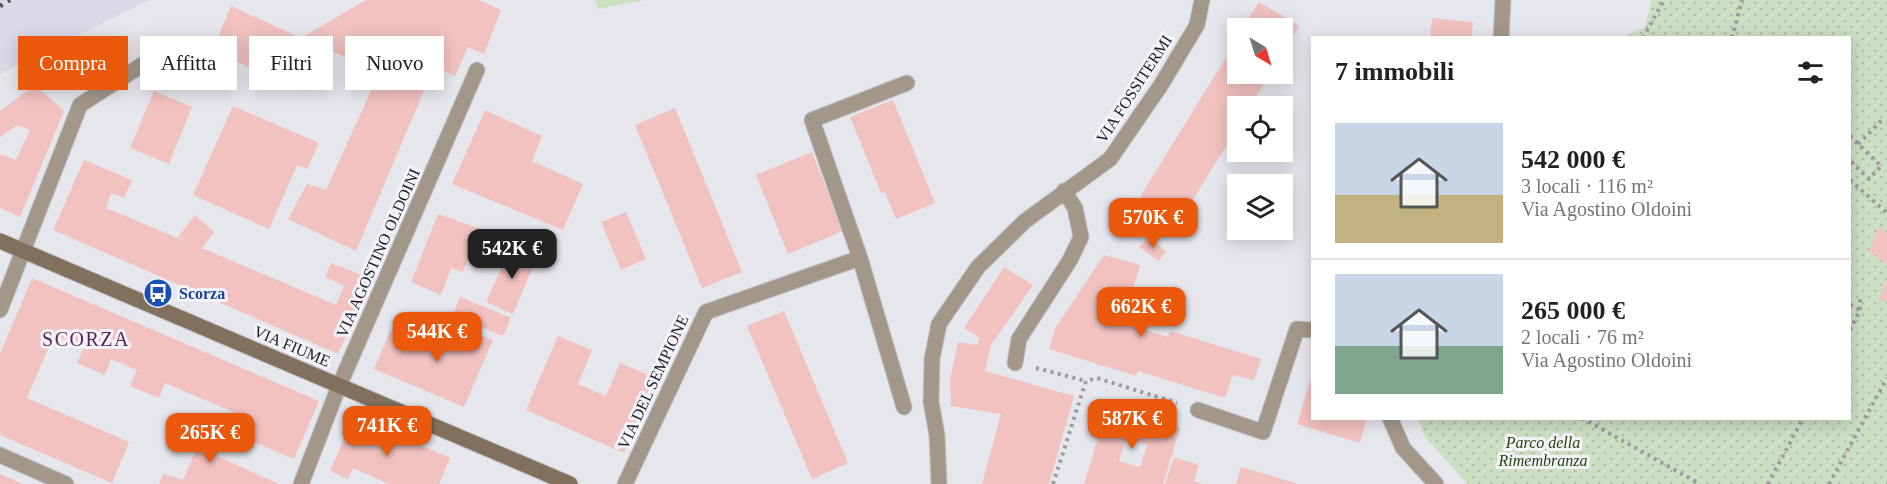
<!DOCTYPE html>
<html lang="it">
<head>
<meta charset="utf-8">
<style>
	body { margin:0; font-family:Georgia,serif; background:#f2f2f2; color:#202124; height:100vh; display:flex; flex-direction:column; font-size:22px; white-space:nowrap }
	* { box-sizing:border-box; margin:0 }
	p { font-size:20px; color:#757577 }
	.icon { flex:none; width:33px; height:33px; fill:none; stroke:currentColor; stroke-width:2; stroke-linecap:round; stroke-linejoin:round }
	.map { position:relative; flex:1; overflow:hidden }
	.sheet { position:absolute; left:1311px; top:36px; width:540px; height:384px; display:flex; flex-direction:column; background:#fff; border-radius:0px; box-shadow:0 3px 15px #0003 }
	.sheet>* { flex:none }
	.banner { position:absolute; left:18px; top:36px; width:570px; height:54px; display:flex; gap:12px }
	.needle { width:39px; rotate:142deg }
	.fabs { position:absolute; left:1227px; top:18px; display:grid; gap:12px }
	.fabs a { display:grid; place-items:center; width:66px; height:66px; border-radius:0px; background:#fff; box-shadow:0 3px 15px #0003; font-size:30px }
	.price { position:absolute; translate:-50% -51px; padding:0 14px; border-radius:12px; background:#ea580c; color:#fff; font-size:20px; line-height:39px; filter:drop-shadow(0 2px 3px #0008) }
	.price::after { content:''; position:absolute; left:50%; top:36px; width:18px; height:14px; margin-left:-9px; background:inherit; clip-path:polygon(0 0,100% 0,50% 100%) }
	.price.selected { background:#222; color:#fff }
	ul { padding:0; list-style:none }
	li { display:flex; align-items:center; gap:18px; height:150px; padding:0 24px }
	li+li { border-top:2px solid #e0e0e0 }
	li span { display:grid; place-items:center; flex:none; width:168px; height:120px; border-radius:0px; color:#555 }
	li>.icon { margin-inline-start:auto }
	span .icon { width:72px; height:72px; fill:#fffc; stroke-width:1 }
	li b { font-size:26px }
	h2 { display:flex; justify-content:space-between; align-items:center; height:72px; padding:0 24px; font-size:26px }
	.pill { padding:0 21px; border-radius:0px; background:#fff; box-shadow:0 3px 15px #0003; font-size:21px; line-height:54px }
	.pill.selected { background:#ea580c; color:#fff }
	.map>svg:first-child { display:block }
</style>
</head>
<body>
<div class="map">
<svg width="1887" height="484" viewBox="0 0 1887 484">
	<defs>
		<pattern id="park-dots" width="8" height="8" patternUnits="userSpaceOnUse" patternTransform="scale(1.5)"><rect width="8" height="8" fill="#ccdfc3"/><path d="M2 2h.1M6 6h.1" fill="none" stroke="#afbfa7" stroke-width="1.8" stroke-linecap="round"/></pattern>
	</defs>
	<rect width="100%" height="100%" fill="#e6e6ed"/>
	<path fill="#dad9e7" d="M0,0H149L0,74Z"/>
	<path fill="url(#park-dots)" d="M1652,0H1887V484H1468L1425,437L1418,419L1850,418V38L1622,37L1645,27Z"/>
	<path fill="#ccdfc3" d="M595,0H644L599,9Z"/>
	<path fill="#f2c2c0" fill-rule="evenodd" d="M366,0H479L501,10L484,54L468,47L455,76L434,67L356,251L288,219L307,184L326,190L390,49L379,42L368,65L324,49L305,91L212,51L231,6L301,38Z
		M1259,2L1299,26L1282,53V28H1243Z
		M1432,18L1473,22L1471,38H1430Z
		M1238,38V74H1270L1250,106H1238V127L1179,222L1140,197Z
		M35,85L64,111L20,217L0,208V154L16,160L30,130L17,125L0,137V111Z
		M154,91L192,107L169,164L130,148Z
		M1277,98L1288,106L1282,115V106H1272Z
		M893,100L935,203L896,219L885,192L881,193L850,117Z
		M233,106L319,143L307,169L297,165L269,229L193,195Z
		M675,108L742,272L702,288L635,125Z
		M485,110L542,136L532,161L583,184L563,230L452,184Z
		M812,152L843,231L788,254L756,175Z
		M1246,152H1260L1256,158Z
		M84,160L132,180L124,198L111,193L106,208L192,244L178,237L195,215L214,232L202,248L336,305L344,286L325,277L331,263L372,279L338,354L53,230Z
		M626,212L646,259L621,270L601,222Z
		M438,214L480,229L463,272L451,268L441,295L411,282Z
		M1879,227L1887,233V264L1869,251Z
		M1147,238L1166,251L1159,261L1139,247Z
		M511,246L537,257L513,314L486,302Z
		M1104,255L1140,265L1122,323L1168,337L1170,331L1261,359L1254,380L1233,375L1225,398L1138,371L1136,376L1049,349L1055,329Z
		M1004,267L1033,285L991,345L985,371L1074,396L1049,484H982L1001,414L951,406L950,379L958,342L977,345L980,338L964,328Z
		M32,278L319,401L294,459L244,438L252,420L165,383L159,398L130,386L137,370L111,359L105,375L77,363L84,348L54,335L27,398L129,442L112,483L0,435V354Z
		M1887,281V302L1879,299Z
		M460,297L511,318L503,336L453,315Z
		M784,311L848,463L812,479L747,326Z
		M452,323L493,340L464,407L374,369L390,331L437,353Z
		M558,336L592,350L578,384L606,396L620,363L656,378L624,453L526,410Z
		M1312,375V418H1367L1360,443L1297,424Z
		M1108,406L1180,428L1163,484H1084ZM1126,439L1147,445L1140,467L1119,461Z
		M354,416L450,458L439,484H389L353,468L348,479L330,471Z
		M183,425L222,441L217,456L279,484H159L163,474L183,480L195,452L176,445Z
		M1174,457L1199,465L1194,481L1202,484H1165Z
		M1241,467L1296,483V484H1236Z
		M0,474L23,484H0Z"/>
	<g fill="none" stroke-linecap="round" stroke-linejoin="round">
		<g stroke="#c1c1c8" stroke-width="17">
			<path id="service" d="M1015,363L1019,339L1070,260L1081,237L1075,208L1064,191
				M939,484L937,435L931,402L932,359L939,324L978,267L1025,221L1110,159L1161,85L1197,25L1202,0"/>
		</g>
		<g stroke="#c1c1c8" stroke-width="17">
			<path id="minor" d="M1501,38L1503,0
				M0,310L80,105L142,65L165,59
				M904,407L860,258L812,120L907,83
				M1198,410L1263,432L1297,329L1312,330
				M1390,418L1403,448L1436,484
				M0,455L66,484
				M301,484L339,386L477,70
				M625,484L706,312L860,258"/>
		</g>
		<g stroke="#c1c1c8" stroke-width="17">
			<path id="secondary" d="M0,241L570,484"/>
		</g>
		<path stroke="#9a9a9f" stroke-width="4" stroke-dasharray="3 4.5" stroke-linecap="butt" d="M1643,38L1664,0
			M1732,38L1742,0
			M1850,136L1881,166L1869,179L1850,161
			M1858,144L1882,120
			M1850,180L1887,213
			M1850,305L1860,310
			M1850,330L1860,310V296
			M1036,368L1086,381
			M1582,418L1700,484
			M1053,484L1086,381L1097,378L1177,403
			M1768,484L1803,418
			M1829,484L1887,378"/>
		<use href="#service" stroke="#a39789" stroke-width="15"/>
		<use href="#minor" stroke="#a39789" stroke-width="15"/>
		<use href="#secondary" stroke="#82705c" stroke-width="15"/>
		<path stroke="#535357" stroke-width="4.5" stroke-dasharray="3 6" stroke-linecap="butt" d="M0,6L10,0"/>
	</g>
	<defs>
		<g id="bus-disc" transform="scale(1.5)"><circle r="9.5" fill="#1a4fb4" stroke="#f4f3fa"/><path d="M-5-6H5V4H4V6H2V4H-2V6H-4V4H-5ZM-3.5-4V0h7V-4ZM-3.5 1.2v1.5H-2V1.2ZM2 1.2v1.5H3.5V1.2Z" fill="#fff"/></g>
	</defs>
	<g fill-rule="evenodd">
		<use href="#bus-disc" x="158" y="293"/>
	</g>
	<g text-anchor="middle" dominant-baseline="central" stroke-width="6" stroke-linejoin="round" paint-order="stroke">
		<g font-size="16" fill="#1b1b1e" stroke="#f4f3fa">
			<text transform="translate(1134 89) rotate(-57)">VIA FOSSITERMI</text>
			<text transform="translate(378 253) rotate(-66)">VIA AGOSTINO OLDOINI</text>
			<text transform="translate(292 346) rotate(23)">VIA FIUME</text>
			<text transform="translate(653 382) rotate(-65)">VIA DEL SEMPIONE</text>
		</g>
		<g font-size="16" font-weight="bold" fill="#164399" stroke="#f4f3fa" text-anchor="start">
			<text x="179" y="293">Scorza</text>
		</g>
		<g font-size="16" font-style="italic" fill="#23420e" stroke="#f4f3fa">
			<text x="1543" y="442">Parco della<tspan x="1543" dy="18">Rimembranza</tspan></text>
		</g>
		<g font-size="20" letter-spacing="1.5" fill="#582554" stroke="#f4f3fa">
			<text x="86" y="339">SCORZA</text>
		</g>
	</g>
</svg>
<div class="fabs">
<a><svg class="needle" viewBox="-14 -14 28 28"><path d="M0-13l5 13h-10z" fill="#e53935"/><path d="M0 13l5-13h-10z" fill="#757577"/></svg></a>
<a><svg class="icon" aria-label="locate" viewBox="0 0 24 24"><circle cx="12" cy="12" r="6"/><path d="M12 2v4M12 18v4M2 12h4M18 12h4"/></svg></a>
<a><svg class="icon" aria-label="layers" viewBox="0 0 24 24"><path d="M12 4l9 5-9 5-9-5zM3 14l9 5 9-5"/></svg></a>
</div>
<b class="price" style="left:1153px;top:249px">570K €</b>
<b class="price selected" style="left:512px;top:280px">542K €</b>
<b class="price" style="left:1141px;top:338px">662K €</b>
<b class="price" style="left:437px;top:363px">544K €</b>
<b class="price" style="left:1132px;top:450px">587K €</b>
<b class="price" style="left:387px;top:457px">741K €</b>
<b class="price" style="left:210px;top:464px">265K €</b>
<div class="banner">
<a class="pill selected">Compra</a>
<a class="pill">Affitta</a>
<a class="pill">Filtri</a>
<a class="pill">Nuovo</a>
</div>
<section class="sheet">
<h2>7 immobili<svg class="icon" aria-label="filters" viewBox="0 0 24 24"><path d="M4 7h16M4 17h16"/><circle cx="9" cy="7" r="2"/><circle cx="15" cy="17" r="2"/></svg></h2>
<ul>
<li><span style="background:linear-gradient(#c9d6e8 60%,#c2b280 0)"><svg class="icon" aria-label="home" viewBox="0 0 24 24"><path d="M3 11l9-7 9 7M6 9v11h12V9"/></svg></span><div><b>542 000 €</b><p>3 locali · 116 m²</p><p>Via Agostino Oldoini</p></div></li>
<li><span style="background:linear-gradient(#c9d6e8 60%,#7fa58c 0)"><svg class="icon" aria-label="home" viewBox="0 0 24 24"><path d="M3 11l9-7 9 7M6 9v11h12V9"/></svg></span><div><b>265 000 €</b><p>2 locali · 76 m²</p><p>Via Agostino Oldoini</p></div></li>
</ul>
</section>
</div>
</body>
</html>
